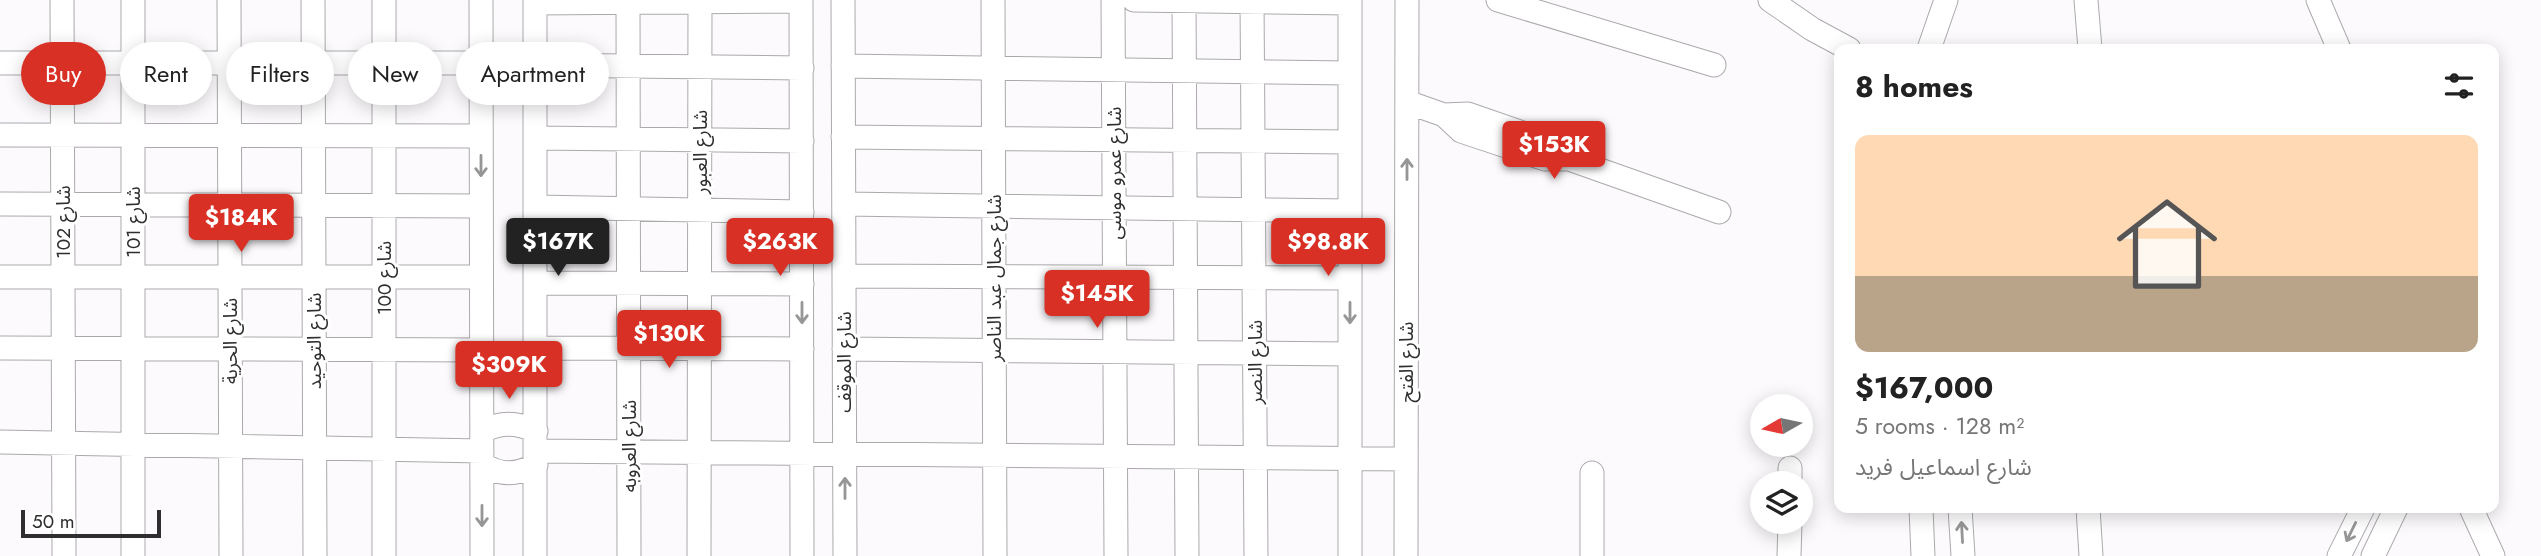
<!DOCTYPE html>
<html lang="en">
<head>
<meta charset="utf-8">
<style>
	body { margin:0; font-family:Jost,"Noto Sans Arabic",sans-serif; background:#f6f6f6; color:#222; height:100vh; display:flex; flex-direction:column; font-size:26px; white-space:nowrap }
	* { box-sizing:border-box; margin:0 }
	p { font-size:23px; color:#767676 }
	.icon { flex:none; width:38px; height:38px; fill:none; stroke:currentColor; stroke-width:2; stroke-linecap:round; stroke-linejoin:round }
	.map { position:relative; flex:1; overflow:hidden }
	.drawer { position:absolute; left:1834px; top:44px; width:665px; height:469px; display:flex; flex-direction:column; background:#fff; border-radius:14px; box-shadow:0 4px 18px #0003 }
	.drawer>* { flex:none }
	.guide { position:absolute; left:21px; top:42px; width:665px; height:63px; display:flex; gap:14px }
	.needle { width:46px; rotate:261deg }
	.buttons { position:absolute; left:1750px; top:394px; display:grid; gap:14px }
	.buttons a { display:grid; place-items:center; width:63px; height:63px; border-radius:50%; background:#fff; box-shadow:0 4px 18px #0003; font-size:35px }
	.scale { position:absolute; left:21px; bottom:18px; width:140px; box-sizing:border-box; padding-left:7px; border:4px solid #2f2e2f; border-top:0; font-size:19px; line-height:24px; white-space:nowrap; color:#2f2e2f; -webkit-text-stroke:5px #fff; paint-order:stroke }
	.price { position:absolute; translate:-50% -60px; padding:0 16px; border-radius:7px; background:#d93025; color:#fff; font-size:23px; line-height:46px; filter:drop-shadow(0 2px 4px #0008) }
	.price::after { content:''; position:absolute; left:50%; top:42px; width:21px; height:16px; margin-left:-10px; background:inherit; clip-path:polygon(0 0,100% 0,50% 100%) }
	.price.current { background:#222; color:#fff }
	ul { padding:0; list-style:none }
	li { display:grid; align-content:center; gap:14px; height:371px; padding:0 21px }
	li+li { border-top:2px solid #e0e0e0 }
	li span { display:grid; place-items:center; height:217px; border-radius:14px; color:#555 }
	li>.icon { margin-inline-start:auto }
	span .icon { width:126px; height:126px; fill:#fffc; stroke-width:1 }
	li b { font-size:30px }
	h2 { display:flex; justify-content:space-between; align-items:center; height:84px; padding:0 21px; font-size:30px }
	.tag { padding:0 24px; border-radius:32px; background:#fff; box-shadow:0 4px 18px #0003; font-size:24px; line-height:63px }
	.tag.current { background:#d93025; color:#fff }
	.map>svg:first-child { display:block }
</style>
</head>
<body>
<div class="map">
<svg width="2541" height="556" viewBox="0 0 2541 556">
	<rect width="100%" height="100%" fill="#fcfafd"/>
	<g fill="none" stroke-linecap="round" stroke-linejoin="round">
		<g stroke="#aba9ac" stroke-width="25">
			<path id="minor" d="M62,0L64,556
				M133,0V556
				M229,0L231,556
				M313,0L315,556
				M384,0V556
				M481,0L482,556
				M535,0V556
				M628,0L629,556
				M801,0L802,556
				M843,0L845,556
				M993,0L995,556
				M1113,0L1116,556
				M1134,0L1350,3
				M1184,0L1187,556
				M1252,0L1256,556
				M1350,0V556
				M1498,0L1714,65
				M1770,0L1812,29L1849,49
				M2086,0L2090,49
				M2318,0L2339,49
				M535,3L801,1
				M1929,49L1946,0
				M0,63H481
				M535,65L802,68
				M843,66L1350,73
				M1407,102L1444,115L1461,131L1545,159H1569L1719,212
				M1444,115L1468,114L1554,144L1569,159
				M0,135L481,136
				M843,137L1350,142
				M535,138L802,141
				M0,204L481,206
				M844,204L1350,211
				M536,207L802,212
				M844,276L1350,278
				M0,277H481
				M536,283L802,284
				M0,348L481,350
				M536,348L802,349
				M844,349L1350,354
				M482,431C501,422 516,422 536,431
				M0,442L482,451
				M536,451L1406,459
				M482,464C501,476 516,475 536,465
				M1790,483V468
				M1921,508L1923,556
				M1960,508L1963,556
				M2088,508L2091,556
				M2471,508L2493,556
				M699,556L700,0
				M1406,556L1407,0
				M1592,556V473
				M1789,556L1790,522
				M2339,556L2363,508
				M2373,556L2396,508"/>
		</g>
		<use href="#minor" stroke="#fff" stroke-width="23"/>
	</g>
	<defs><path id="oneway-shaft" d="M-6 0H5M1.5-3L5.5 0L1.5 3" fill="none" stroke-width="1.6" stroke-linecap="round" stroke-linejoin="round" transform="scale(1.75)"/></defs>
	<g stroke="#979697">
		<use href="#oneway-shaft" transform="translate(481 166) rotate(90)"/>
		<use href="#oneway-shaft" transform="translate(1407 169) rotate(-90)"/>
		<use href="#oneway-shaft" transform="translate(802 313) rotate(90)"/>
		<use href="#oneway-shaft" transform="translate(1350 313) rotate(90)"/>
		<use href="#oneway-shaft" transform="translate(845 488) rotate(-90)"/>
		<use href="#oneway-shaft" transform="translate(482 516) rotate(90)"/>
		<use href="#oneway-shaft" transform="translate(1962 532) rotate(-93)"/>
		<use href="#oneway-shaft" transform="translate(2351 532) rotate(116)"/>
	</g>
	<g text-anchor="middle" dominant-baseline="central" stroke-width="6" stroke-linejoin="round" paint-order="stroke">
		<g font-size="19" fill="#2f2e2f" stroke="#fff">
			<text transform="translate(700 152) rotate(-90)">شارع العبور</text>
			<text transform="translate(1114 173) rotate(-90)">شارع عمرو موسى</text>
			<text transform="translate(63 222) rotate(-90)">شارع 102</text>
			<text transform="translate(133 222) rotate(-90)">شارع 101</text>
			<text transform="translate(384 278) rotate(-90)">شارع 100</text>
			<text transform="translate(994 278) rotate(-90)">شارع جمال عبد الناصر</text>
			<text transform="translate(230 341) rotate(-90)">شارع الحرية</text>
			<text transform="translate(314 341) rotate(-90)">شارع التوحيد</text>
			<text transform="translate(844 362) rotate(-90)">شارع الموقف</text>
			<text transform="translate(1255 362) rotate(-90)">شارع النصر</text>
			<text transform="translate(1406 362) rotate(-90)">شارع الفتح</text>
			<text transform="translate(629 446) rotate(-90)">شارع العروبه</text>
		</g>
	</g>
</svg>
<div class="buttons">
<a><svg class="needle" viewBox="-14 -14 28 28"><path d="M0-13l5 13h-10z" fill="#e53935"/><path d="M0 13l5-13h-10z" fill="#767676"/></svg></a>
<a><svg class="icon" aria-label="layers" viewBox="0 0 24 24"><path d="M12 4l9 5-9 5-9-5zM3 14l9 5 9-5"/></svg></a>
</div>
<div class="scale">50 m</div>
<b class="price" style="left:1554px;top:181px">$153K</b>
<b class="price" style="left:241px;top:254px">$184K</b>
<b class="price current" style="left:558px;top:278px">$167K</b>
<b class="price" style="left:780px;top:278px">$263K</b>
<b class="price" style="left:1328px;top:278px">$98.8K</b>
<b class="price" style="left:1097px;top:330px">$145K</b>
<b class="price" style="left:669px;top:370px">$130K</b>
<b class="price" style="left:509px;top:401px">$309K</b>
<div class="guide">
<a class="tag current">Buy</a>
<a class="tag">Rent</a>
<a class="tag">Filters</a>
<a class="tag">New</a>
<a class="tag">Apartment</a>
</div>
<section class="drawer">
<h2>8 homes<svg class="icon" aria-label="filters" viewBox="0 0 24 24"><path d="M4 7h16M4 17h16"/><circle cx="9" cy="7" r="2"/><circle cx="15" cy="17" r="2"/></svg></h2>
<ul>
<li><span style="background:linear-gradient(#ffd9b3 65%,#b9a48a 0)"><svg class="icon" aria-label="home" viewBox="0 0 24 24"><path d="M3 11l9-7 9 7M6 9v11h12V9"/></svg></span><div><b>$167,000</b><p>5 rooms · 128 m²</p><p>شارع اسماعيل فريد</p></div></li>
</ul>
</section>
</div>
</body>
</html>
